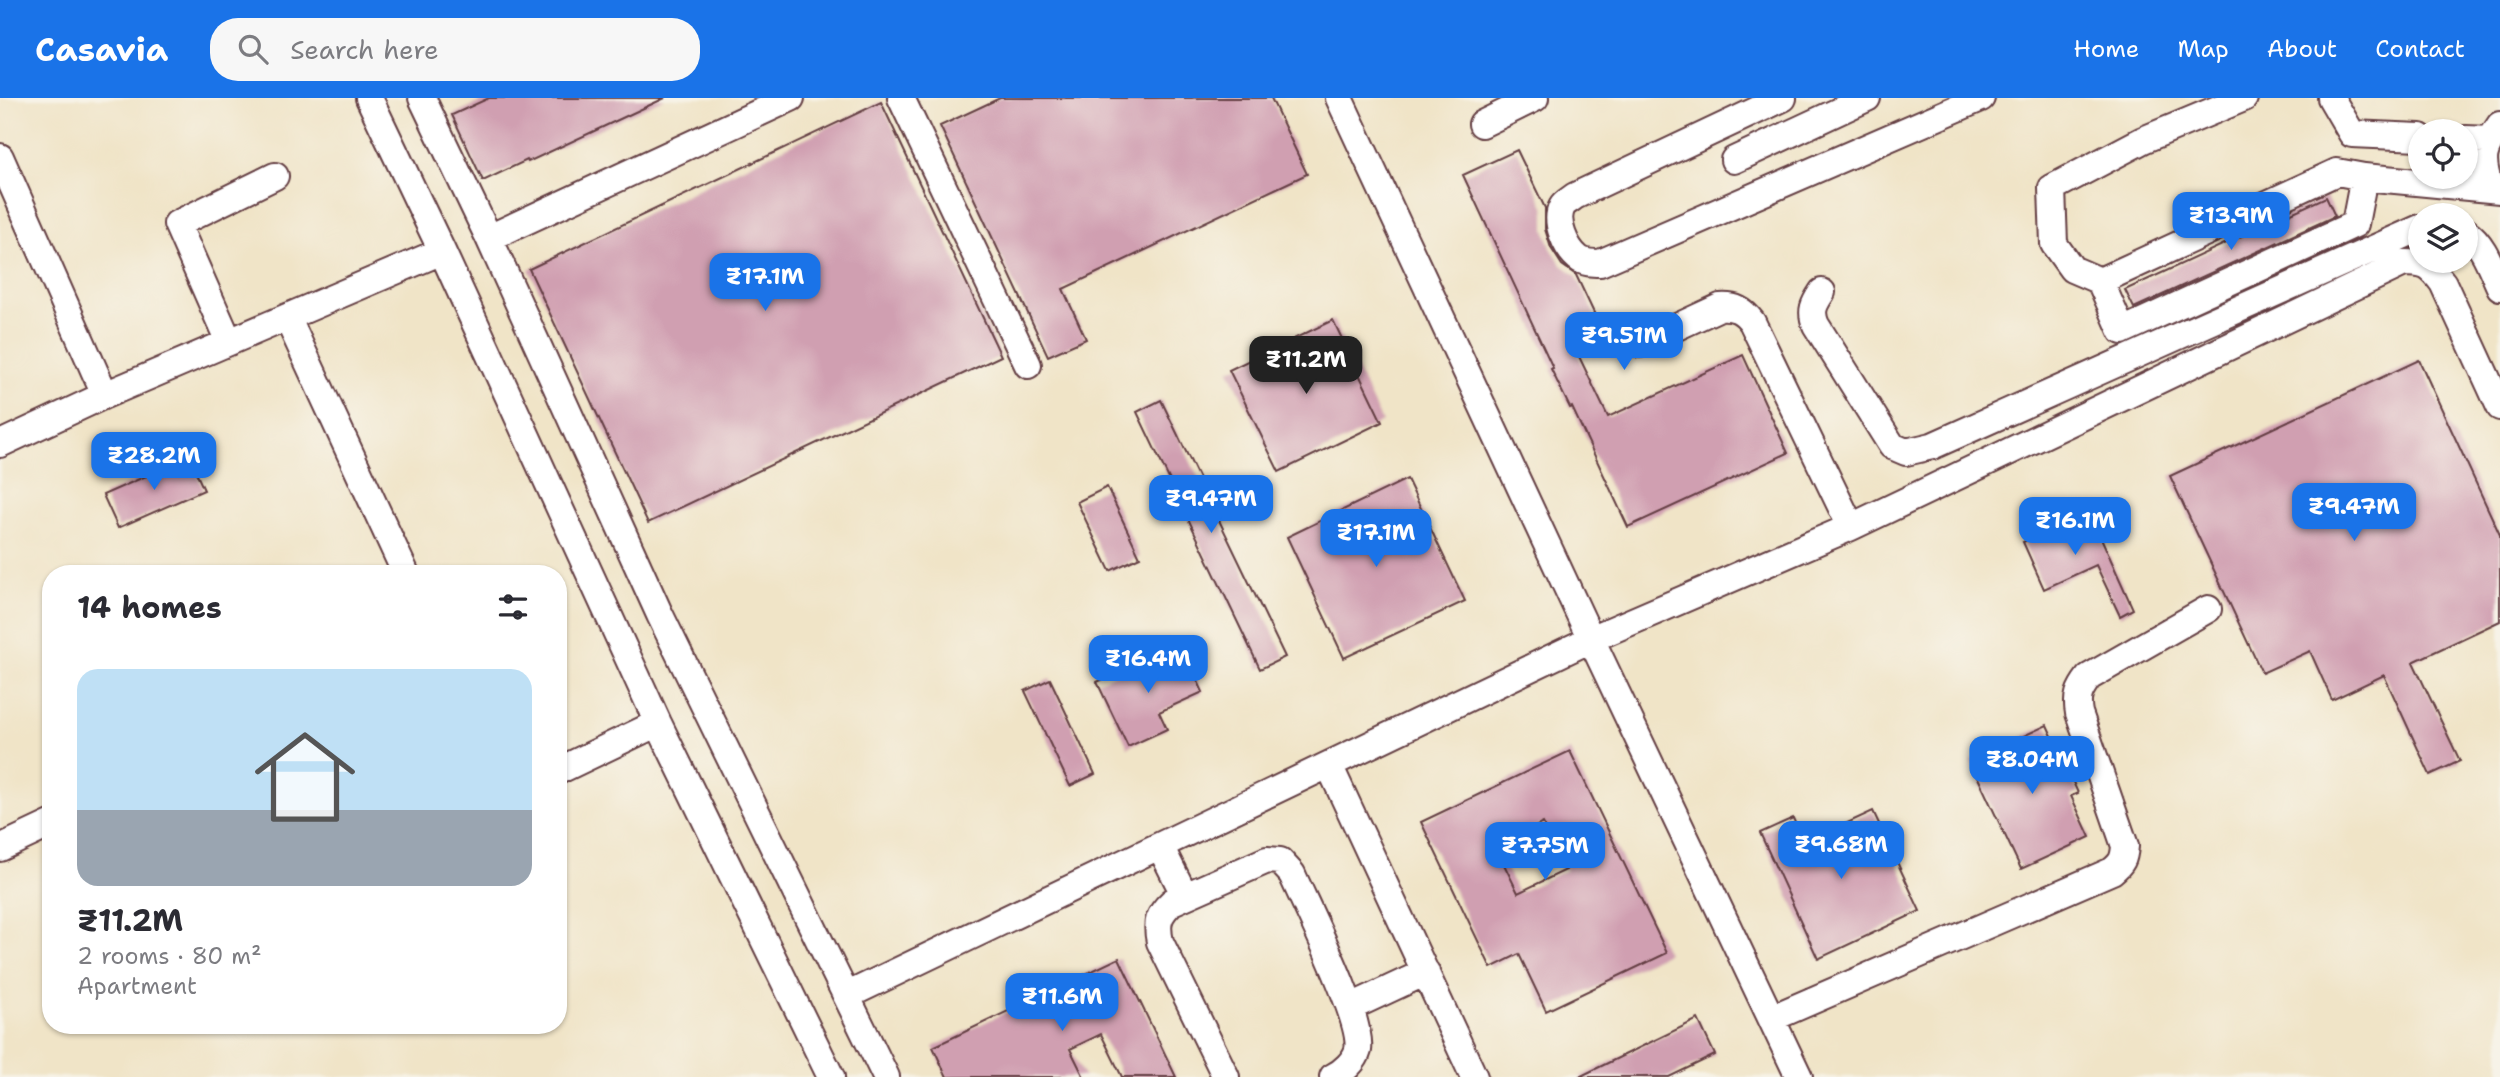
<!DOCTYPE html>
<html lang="en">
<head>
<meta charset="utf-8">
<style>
	body { margin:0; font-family:"Shantell Sans",sans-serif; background:#f7f7f7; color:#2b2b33; height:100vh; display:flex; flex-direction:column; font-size:26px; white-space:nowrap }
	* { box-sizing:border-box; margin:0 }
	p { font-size:23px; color:#7c7c81 }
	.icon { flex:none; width:38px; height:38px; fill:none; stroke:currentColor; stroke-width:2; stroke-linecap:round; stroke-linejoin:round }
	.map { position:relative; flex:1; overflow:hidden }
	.panel { position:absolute; left:42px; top:467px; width:525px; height:469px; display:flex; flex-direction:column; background:#fff; border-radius:28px; box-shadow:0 2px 5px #0004 }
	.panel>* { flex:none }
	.buttons { position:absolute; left:2408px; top:21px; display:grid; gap:14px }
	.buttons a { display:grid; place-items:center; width:70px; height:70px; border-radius:50%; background:#fff; box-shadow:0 2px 5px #0004; font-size:35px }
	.price { position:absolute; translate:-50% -60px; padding:0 16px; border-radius:14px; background:#1a73e8; color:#fff; font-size:23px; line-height:46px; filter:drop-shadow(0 2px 4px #0008) }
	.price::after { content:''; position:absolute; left:50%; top:42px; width:21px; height:16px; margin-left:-10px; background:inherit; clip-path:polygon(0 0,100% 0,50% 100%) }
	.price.selected { background:#222; color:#fff }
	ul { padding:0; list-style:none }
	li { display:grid; align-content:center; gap:14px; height:371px; padding:0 35px }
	li span { display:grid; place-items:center; height:217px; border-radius:21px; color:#555 }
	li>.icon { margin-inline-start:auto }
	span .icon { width:126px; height:126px; fill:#fffc; stroke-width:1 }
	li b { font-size:30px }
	h2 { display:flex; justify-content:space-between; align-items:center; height:84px; padding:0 35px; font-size:30px }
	header { display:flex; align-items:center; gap:42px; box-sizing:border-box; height:98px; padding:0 35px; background:#1a73e8; color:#fff }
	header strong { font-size:33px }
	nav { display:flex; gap:38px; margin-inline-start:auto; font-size:24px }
	.search { width:490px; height:63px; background:#f7f7f7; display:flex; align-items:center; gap:18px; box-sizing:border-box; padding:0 24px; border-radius:28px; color:#7c7c81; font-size:26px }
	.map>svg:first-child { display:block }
</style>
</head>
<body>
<header>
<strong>Casavia</strong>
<div class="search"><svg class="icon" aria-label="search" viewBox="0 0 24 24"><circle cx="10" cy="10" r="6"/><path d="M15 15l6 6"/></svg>Search here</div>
<nav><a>Home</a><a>Map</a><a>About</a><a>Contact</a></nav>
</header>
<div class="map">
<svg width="2500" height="979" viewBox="0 0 2500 979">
	<rect width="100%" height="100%" fill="#f7f3e8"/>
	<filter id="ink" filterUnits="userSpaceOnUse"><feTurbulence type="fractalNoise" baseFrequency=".0143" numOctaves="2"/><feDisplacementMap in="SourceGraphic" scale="14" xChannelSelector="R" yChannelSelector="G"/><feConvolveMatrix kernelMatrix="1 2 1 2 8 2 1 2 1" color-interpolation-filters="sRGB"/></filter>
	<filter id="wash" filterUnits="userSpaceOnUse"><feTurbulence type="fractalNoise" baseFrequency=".00686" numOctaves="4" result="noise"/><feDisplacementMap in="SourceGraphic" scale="28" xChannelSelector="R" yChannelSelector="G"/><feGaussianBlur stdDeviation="1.57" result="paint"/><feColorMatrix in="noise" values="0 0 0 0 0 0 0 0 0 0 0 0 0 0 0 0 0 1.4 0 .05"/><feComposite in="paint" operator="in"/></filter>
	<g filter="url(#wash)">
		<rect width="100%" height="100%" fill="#f0e4c7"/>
		<g id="blocks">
			<path fill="#d09fb1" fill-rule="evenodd" d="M489,0H665L528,64L527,62L483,83L452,17Z
				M1000,0H1271L1307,76L1063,191L1086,241L1048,258L940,28Z
				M881,4L1001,258L648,425L529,171Z
				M1517,52L1545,110V131L1551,150L1562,167L1576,177L1602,232L1573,246L1608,319L1743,257L1788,355L1628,429L1572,309L1570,310L1551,271L1553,270L1463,77Z
				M2326,99L2335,118L2134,210L2125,192Z
				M1333,222L1382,324L1279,374L1229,272Z
				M2419,262L2500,437V523L2413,564L2460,663L2430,677L2384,577L2332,602L2310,553L2262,575L2170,378Z
				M1161,302L1285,559L1260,571L1137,314Z
				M189,359L204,392L118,430L103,397Z
				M1407,381L1465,503L1344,560L1287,439Z
				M1107,389L1140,459L1110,473L1077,404Z
				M2089,413L2133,511L2120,518L2096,467L2044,491L2023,444Z
				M1183,552L1203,594L1159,614L1167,631L1128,649L1097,584L1136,566L1139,572Z
				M1050,581L1095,676L1070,688L1025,593Z
				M2047,627L2078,695L2071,698L2090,739L2021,771L1970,663Z
				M1570,653L1667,855L1546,913L1519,856L1491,870L1421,724ZM1543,725L1566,772L1518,795L1495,748Z
				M1873,713L1920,813L1818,861L1760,735L1793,720L1804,745Z
				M1119,860L1176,979H1122L1101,936L1070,951L1084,979H947L933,949Z
				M1698,921L1715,957L1669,979H1579Z"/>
		</g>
	</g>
	<g filter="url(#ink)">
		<use href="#blocks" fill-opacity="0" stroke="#633d42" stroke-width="2"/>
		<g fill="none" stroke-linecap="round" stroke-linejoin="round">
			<g stroke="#633d42" stroke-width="30">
				<path id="minor" d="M369,0L442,153L658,625L831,979
					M422,0L489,140L660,517L886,979
					M901,0L1028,267
					M1339,0L1591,541L1799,979
					M1783,0L1575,98C1571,101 1564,105 1562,109C1554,124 1566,150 1578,160C1584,165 1593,165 1600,165L1981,0
					M2244,0L2143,42L2052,90L2054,146L2072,171L2100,183L2122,233L2355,126L2364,79
					M2331,0L2352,36L2420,39
					M1482,26L1535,0
					M2466,41L2491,42
					M0,59L105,297
					M1734,62L1867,0
					M2490,91C2480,59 2482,54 2500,27
					M2466,134C2484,146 2491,170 2500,189
					M489,140L791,0
					M2100,183L2337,74L2364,79L2500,92
					M1822,194C1814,206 1810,213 1816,227L1892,348L1906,354L1932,348L2420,130
					M287,219L406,476
					M229,244L177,126L275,78
					M1640,246L1720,209C1735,208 1743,212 1752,224L1851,429
					M0,346L105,297L442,153
					M1329,667L1474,979
					M558,673L658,625
					M1160,748L1185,798
					M0,750L51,726
					M848,897L1591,541L1851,429L2404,165C2426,165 2430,168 2443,185L2500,309
					M1351,909L1426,874
					M1772,920L2112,773C2122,765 2124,761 2125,748L2079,615C2076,599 2079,592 2089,579L2208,511
					M1226,979L1160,844C1156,825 1158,817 1172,804L1267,762L1280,763L1292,776C1306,808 1364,923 1358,952C1355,963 1343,974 1333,979"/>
			</g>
			<use href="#minor" stroke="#fff" stroke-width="26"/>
		</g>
	</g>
</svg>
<div class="buttons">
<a><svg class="icon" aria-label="locate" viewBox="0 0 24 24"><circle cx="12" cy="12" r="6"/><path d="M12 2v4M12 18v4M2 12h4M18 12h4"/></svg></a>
<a><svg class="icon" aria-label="layers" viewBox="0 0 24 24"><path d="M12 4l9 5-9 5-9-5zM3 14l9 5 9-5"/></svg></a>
</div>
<b class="price" style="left:2231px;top:154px">₹13.9M</b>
<b class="price" style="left:765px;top:215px">₹17.1M</b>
<b class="price" style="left:1624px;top:274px">₹9.51M</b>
<b class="price selected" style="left:1306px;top:298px">₹11.2M</b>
<b class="price" style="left:154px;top:394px">₹28.2M</b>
<b class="price" style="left:1211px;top:437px">₹9.47M</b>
<b class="price" style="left:2354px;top:445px">₹9.47M</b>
<b class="price" style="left:2075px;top:459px">₹16.1M</b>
<b class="price" style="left:1376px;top:471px">₹17.1M</b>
<b class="price" style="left:1148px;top:597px">₹16.4M</b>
<b class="price" style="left:2032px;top:698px">₹8.04M</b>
<b class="price" style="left:1841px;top:783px">₹9.68M</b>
<b class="price" style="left:1545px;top:784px">₹7.75M</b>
<b class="price" style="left:1062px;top:935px">₹11.6M</b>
<section class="panel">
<h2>14 homes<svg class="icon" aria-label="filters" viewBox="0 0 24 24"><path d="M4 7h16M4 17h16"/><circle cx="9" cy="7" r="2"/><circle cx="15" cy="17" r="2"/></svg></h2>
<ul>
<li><span style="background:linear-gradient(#bfe0f5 65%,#9aa5b1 0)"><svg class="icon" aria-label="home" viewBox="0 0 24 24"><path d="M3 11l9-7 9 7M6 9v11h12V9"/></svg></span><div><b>₹11.2M</b><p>2 rooms · 80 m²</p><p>Apartment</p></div></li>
</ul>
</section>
</div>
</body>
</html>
